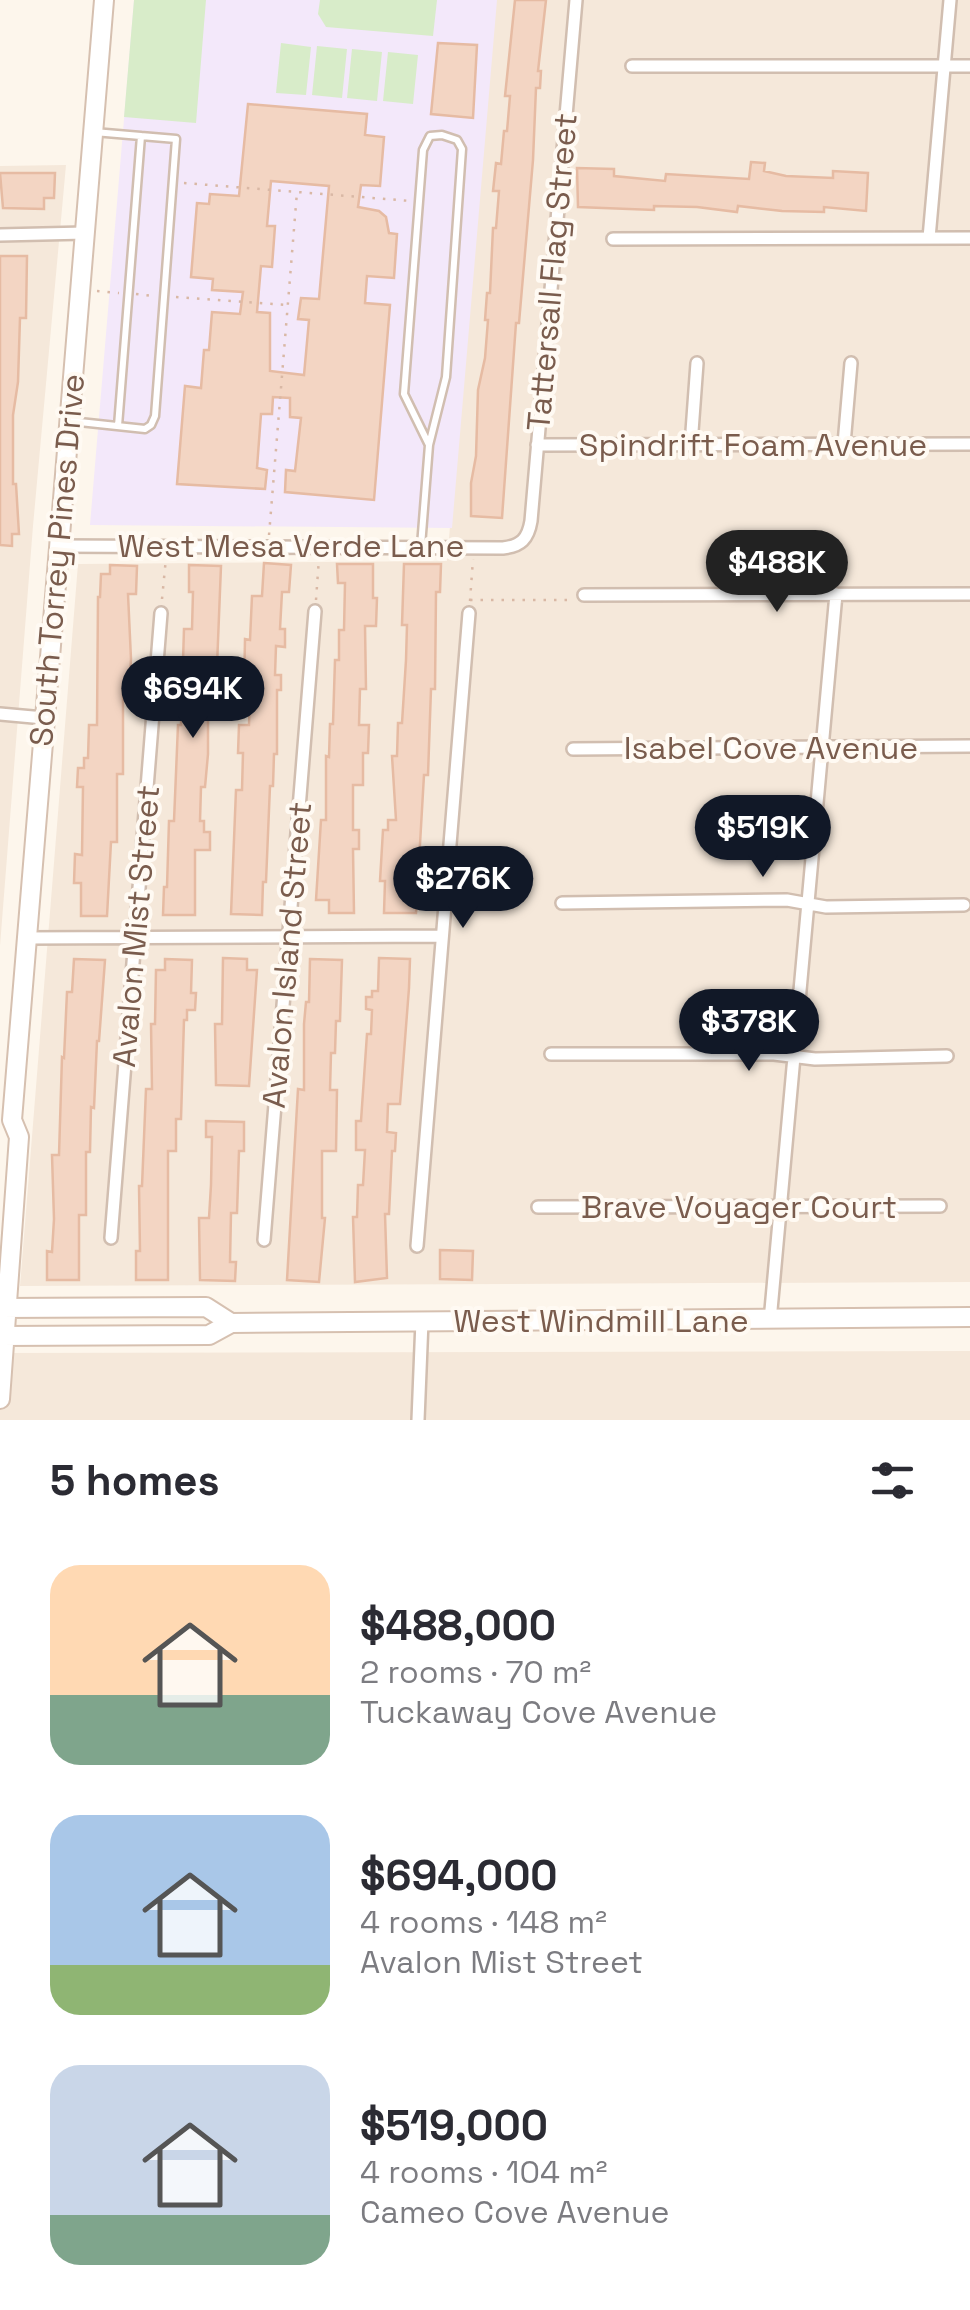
<!DOCTYPE html>
<html lang="en">
<head>
<meta charset="utf-8">
<style>
	body { margin:0; font-family:"Space Grotesk",sans-serif; background:#f7f7f7; color:#2b2b33; height:100vh; display:flex; flex-direction:column; font-size:38px; white-space:nowrap }
	* { box-sizing:border-box; margin:0 }
	p { font-size:32px; color:#7c7c81 }
	.icon { flex:none; width:55px; height:55px; fill:none; stroke:currentColor; stroke-width:2; stroke-linecap:round; stroke-linejoin:round }
	.map { position:relative; height:1420px; overflow:hidden }
	.panel { display:flex; flex-direction:column; background:#fff; flex:1 }
	.panel>* { flex:none }
	.price { position:absolute; translate:-50% -85px; padding:0 22px; border-radius:35px; background:#111827; color:#fff; font-size:32px; line-height:65px; filter:drop-shadow(0 2px 5px #0008) }
	.price::after { content:''; position:absolute; left:50%; top:60px; width:30px; height:22px; margin-left:-15px; background:inherit; clip-path:polygon(0 0,100% 0,50% 100%) }
	.price.on { background:#222; color:#fff }
	ul { padding:0; list-style:none }
	li { display:flex; align-items:center; gap:30px; height:250px; padding:0 50px }
	li span { display:grid; place-items:center; flex:none; width:280px; height:200px; border-radius:30px; color:#555 }
	li>.icon { margin-inline-start:auto }
	span .icon { width:120px; height:120px; fill:#fffc; stroke-width:1 }
	li b { font-size:42px }
	h2 { display:flex; justify-content:space-between; align-items:center; height:120px; padding:0 50px; font-size:42px }
	.map>svg:first-child { display:block }
</style>
</head>
<body>
<div class="map">
<svg width="970" height="1420" viewBox="0 0 970 1420">
	<rect width="100%" height="100%" fill="#fdf6ec"/>
	<path fill="#f5e8da" d="M496,0H970V1282L20,1286L78,564L447,561Z
		M66,165L33,526L0,946V166Z
		M970,1351V1420H0V1353Z"/>
	<path fill="#f3e8fa" d="M134,0H497L452,528L90,525Z"/>
	<path fill="#d8ecc9" d="M134,0H206L196,123L124,117Z
		M320,0H437L433,36L326,27L318,14Z
		M281,43L311,47L306,95L276,93Z
		M317,46L347,49L342,98L312,95Z
		M352,49L382,52L377,101L347,98Z
		M388,52L418,55L413,104L383,101Z"/>
	<path fill="#f3d5c3" stroke="#e6bba3" stroke-width="2.5" fill-rule="evenodd" d="M515,0H546L538,71H541L540,88H536L533,160L519,323H516L502,518L471,516V483L476,456L478,390L485,358L488,320H485L487,293H490L493,228H496L499,191H493L496,163L501,164L504,131H507L510,96H505Z
		M438,43L477,45L473,118L431,114Z
		M248,104L367,114L365,135L384,137L380,186L361,185L358,207L379,211L386,217L389,233L397,234L394,278L367,276L365,303L390,305L374,500L285,492L286,470L295,471L301,418L290,417V398L273,397L272,414H261L257,468L267,470L265,489L177,484L185,386L201,388L204,350H209L212,312L240,314L243,292L212,290L213,279L191,277L197,203L209,204L210,194L239,196ZM271,181L329,186L319,299L301,298L298,319L309,320L304,375L270,371V313L257,312L261,266L272,267L275,226H267Z
		M751,162L765,163L764,171L786,176L833,178V171L868,173L866,211L824,207V212L782,211L738,206L737,212L697,207L654,206V210L578,207L577,168L614,169V176L665,181L666,174L749,179Z
		M0,173H55L54,198H44V209L3,208Z
		M0,256H27L26,318H20L18,382L13,415V484H16L19,534H12V546L0,545Z
		M264,563L291,565L289,592H282L280,629H285V647L276,646L275,675H281V690H277V754H274L273,786H270L266,882H263L262,915L231,914L236,790H242L243,753H238L239,725H249L250,690H244L245,639L250,640L252,596H262Z
		M337,564H373V598H377L376,626H365L366,689H360L359,725H369L368,753H363V785H353V830H359V849H353L354,913H329V900H316L321,820H326V756L329,757L330,724H333L335,660H339V630H344L345,583H338Z
		M404,564H441L440,592H436L435,689H431L428,775H424L416,913H384L385,881H380L383,830H388V820H396L392,756H397L398,723H402L406,660L407,625H402Z
		M110,565L137,566L136,594H128L131,659L129,691H123V774H117V842H111L107,916H81V883H74L75,854L82,855L83,787H77L78,768H84V758H88L89,725H97L98,597H100L101,574H110Z
		M189,565L221,566L216,691H208V754L205,787H201L200,821H204V832H210V850H195V915H163L164,887H167L169,821H174L178,725H181L184,629H192L193,592H189Z
		M223,958L247,959V970H257L249,1086L216,1085L215,1024H222Z
		M379,958L410,959L409,988L400,1104H388L387,1132L396,1133L395,1151H392L389,1214H385L387,1278L355,1282L353,1217H357L358,1185H363L365,1150H356V1121H361L367,1034H371L372,1010L366,1009V997H372V991H378Z
		M74,959L105,960L99,1041H97L94,1108L91,1107L90,1152H86V1215H79V1280H47V1251L52,1252L54,1219L52,1155H59L62,1057L64,1058L67,992H72Z
		M165,959L192,960L191,993H196L195,1010H187V1020H184L181,1119H176V1151H168V1280H136V1251H140L139,1186H142L146,1089H152L151,1024H155L156,970H165Z
		M310,959L342,960L340,1021H336L335,1053H331L330,1090H337L336,1151H322V1218H325L319,1282L287,1280L298,1089L304,1090V1024L306,1002H309Z
		M206,1121L244,1122V1151H239L237,1213H231L230,1262H236L235,1281L200,1280L199,1218H209L211,1185L212,1137H206Z
		M440,1250L473,1251L472,1280L440,1279Z"/>
	<g fill="none" stroke-linecap="round" stroke-linejoin="round">
		<g stroke="#d1beb0" stroke-width="11">
			<path id="lane" d="M70,421L145,429L151,425L155,416L176,139L94,132
				M118,426L141,136
				M421,546L429,445L446,377L462,149L457,140L442,135L430,136L423,150L404,394L429,445"/>
		</g>
		<g stroke="#d1beb0" stroke-width="16">
			<path id="street" d="M632,66H970
				M0,235L85,233
				M929,238L950,0
				M613,239L970,238
				M844,444L851,363
				M537,445L970,444
				M691,445L697,363
				M58,546L503,548C521,546 528,539 531,521L576,0
				M584,595L970,594
				M0,714L44,718
				M573,749L970,746
				M562,903L787,900L826,907L964,905
				M25,938L442,936
				M551,1054H774L815,1059L947,1056
				M538,1207L940,1206
				M111,1238L161,613
				M264,1240L315,611
				M417,1246L469,613
				M770,1321L836,594
				M418,1420L422,1321"/>
		</g>
		<g stroke="#d6c0b0" stroke-width="22">
			<path id="secondary" d="M0,1308L206,1307L231,1323
				M0,1336L209,1335L231,1323L970,1317
				M0,1399L19,1137L12,1120L104,0"/>
		</g>
		<path stroke="#d9b8a5" stroke-width="2.5" stroke-dasharray="2.5 8" stroke-linecap="butt" d="M184,183L411,201
			M97,291L119,293
			M136,294L153,296
			M176,297L288,305
			M269,535L297,192
			M162,599L166,558
			M316,600L319,558
			M470,600H573
			M470,601L473,559"/>
		<use href="#lane" stroke="#fff" stroke-width="6"/>
		<use href="#street" stroke="#fff" stroke-width="11"/>
		<use href="#secondary" stroke="#fff" stroke-width="18"/>
	</g>
	<g text-anchor="middle" dominant-baseline="central" stroke-width="8" stroke-linejoin="round" paint-order="stroke">
		<g font-size="32" fill="#7a5c4d" stroke="#fffaf3">
			<text transform="translate(552 272) rotate(-85)">Tattersall Flag Street</text>
			<text x="753" y="445">Spindrift Foam Avenue</text>
			<text x="291" y="546">West Mesa Verde Lane</text>
			<text transform="translate(57 560) rotate(-85)">South Torrey Pines Drive</text>
			<text x="771" y="748">Isabel Cove Avenue</text>
			<text transform="translate(136 926) rotate(-85)">Avalon Mist Street</text>
			<text transform="translate(287 955) rotate(-85)">Avalon Island Street</text>
			<text x="739" y="1207">Brave Voyager Court</text>
			<text x="601" y="1321">West Windmill Lane</text>
		</g>
	</g>
</svg>
<b class="price on" style="left:777px;top:615px">$488K</b>
<b class="price" style="left:193px;top:741px">$694K</b>
<b class="price" style="left:763px;top:880px">$519K</b>
<b class="price" style="left:463px;top:931px">$276K</b>
<b class="price" style="left:749px;top:1074px">$378K</b>
</div>
<section class="panel">
<h2>5 homes<svg class="icon" aria-label="filters" viewBox="0 0 24 24"><path d="M4 7h16M4 17h16"/><circle cx="9" cy="7" r="2"/><circle cx="15" cy="17" r="2"/></svg></h2>
<ul>
<li><span style="background:linear-gradient(#ffd9b3 65%,#7fa58c 0)"><svg class="icon" aria-label="home" viewBox="0 0 24 24"><path d="M3 11l9-7 9 7M6 9v11h12V9"/></svg></span><div><b>$488,000</b><p>2 rooms · 70 m²</p><p>Tuckaway Cove Avenue</p></div></li>
<li><span style="background:linear-gradient(#a9c7e8 75%,#8fb573 0)"><svg class="icon" aria-label="home" viewBox="0 0 24 24"><path d="M3 11l9-7 9 7M6 9v11h12V9"/></svg></span><div><b>$694,000</b><p>4 rooms · 148 m²</p><p>Avalon Mist Street</p></div></li>
<li><span style="background:linear-gradient(#c9d6e8 75%,#7fa58c 0)"><svg class="icon" aria-label="home" viewBox="0 0 24 24"><path d="M3 11l9-7 9 7M6 9v11h12V9"/></svg></span><div><b>$519,000</b><p>4 rooms · 104 m²</p><p>Cameo Cove Avenue</p></div></li>
</ul>
</section>
</body>
</html>
